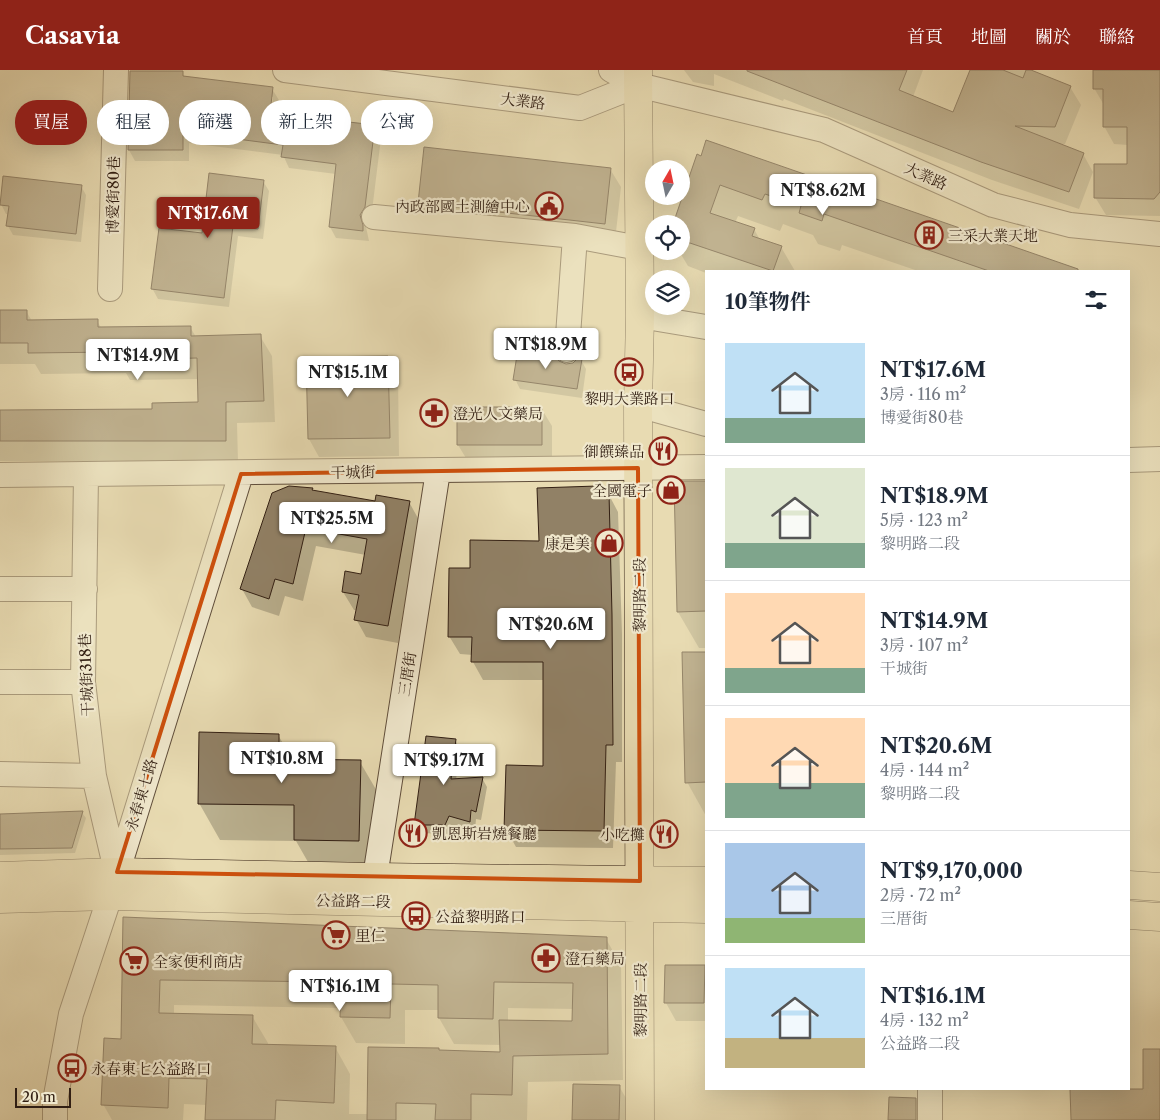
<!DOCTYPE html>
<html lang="zh-TW">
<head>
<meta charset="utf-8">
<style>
	body { margin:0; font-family:"Libre Caslon Text","Noto Serif TC",serif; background:#f2f2f3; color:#1f2937; height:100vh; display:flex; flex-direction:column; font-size:19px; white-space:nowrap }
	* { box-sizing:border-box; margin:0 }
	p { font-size:16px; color:#747a83 }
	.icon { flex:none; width:28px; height:28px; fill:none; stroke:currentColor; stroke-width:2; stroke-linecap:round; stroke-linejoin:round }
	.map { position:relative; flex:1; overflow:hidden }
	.drawer { position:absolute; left:705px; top:200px; width:425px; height:820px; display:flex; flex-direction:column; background:#fff; border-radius:0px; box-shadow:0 5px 20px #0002 }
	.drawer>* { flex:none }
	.top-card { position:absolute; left:15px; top:30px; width:475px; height:45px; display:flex; gap:10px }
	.needle { width:32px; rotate:9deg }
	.tools { position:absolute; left:645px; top:90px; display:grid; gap:10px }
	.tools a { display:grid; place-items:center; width:45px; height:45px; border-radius:50%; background:#fff; box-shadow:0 5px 20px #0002; font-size:25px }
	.scale { position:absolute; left:15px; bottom:12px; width:56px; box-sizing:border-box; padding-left:5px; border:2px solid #321f13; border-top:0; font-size:14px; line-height:18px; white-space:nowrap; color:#321f13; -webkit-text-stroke:4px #f0e8cd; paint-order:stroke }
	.price { position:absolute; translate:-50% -42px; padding:0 11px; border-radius:5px; background:#fff; color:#222; font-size:16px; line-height:32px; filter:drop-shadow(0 1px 2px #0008) }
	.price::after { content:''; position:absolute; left:50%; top:30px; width:15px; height:11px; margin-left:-8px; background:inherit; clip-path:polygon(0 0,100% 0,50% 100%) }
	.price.selected { background:#8f2418; color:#fff }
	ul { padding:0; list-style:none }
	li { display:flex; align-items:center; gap:15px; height:125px; padding:0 20px }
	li+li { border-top:1px solid #e0e1e3 }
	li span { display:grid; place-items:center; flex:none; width:140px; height:100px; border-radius:0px; color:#555 }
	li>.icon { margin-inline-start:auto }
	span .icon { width:60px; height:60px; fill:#fffc; stroke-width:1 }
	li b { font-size:21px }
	h2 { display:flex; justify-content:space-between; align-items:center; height:60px; padding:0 20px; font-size:21px }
	.chip { padding:0 18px; border-radius:22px; background:#fff; box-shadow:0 5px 20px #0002; font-size:18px; line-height:45px }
	.chip.selected { background:#8f2418; color:#fff }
	header { display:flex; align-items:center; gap:30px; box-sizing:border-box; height:70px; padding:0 25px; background:#8f2418; color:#fff }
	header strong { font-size:24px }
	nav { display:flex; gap:28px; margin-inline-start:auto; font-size:18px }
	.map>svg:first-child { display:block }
</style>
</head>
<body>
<header>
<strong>Casavia</strong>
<nav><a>首頁</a><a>地圖</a><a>關於</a><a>聯絡</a></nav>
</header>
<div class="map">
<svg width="1160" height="1050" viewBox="0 0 1160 1050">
	<rect width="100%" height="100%" fill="#e8dbb2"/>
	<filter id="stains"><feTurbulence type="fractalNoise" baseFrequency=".004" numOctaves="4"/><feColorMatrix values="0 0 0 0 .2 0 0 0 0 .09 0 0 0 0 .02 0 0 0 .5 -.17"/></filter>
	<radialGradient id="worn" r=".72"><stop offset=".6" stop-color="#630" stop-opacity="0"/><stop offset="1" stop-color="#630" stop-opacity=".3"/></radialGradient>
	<path fill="#0003" fill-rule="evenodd" d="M684,0H923L913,27L954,44L972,0H1027L1070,17L1081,35L1065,74H1059L1083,84L1093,102L1079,139L992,110L784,29L783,31L714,4V16L693,12Z
		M1094,0H1160V146L1106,145L1095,127L1128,95V75L1114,74L1104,56V35L1094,18Z
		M182,3L185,8L272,19L279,30L277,45L374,57L381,68L371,149L366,157L369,171L336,168L330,157L336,104L289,98L283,85L189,73V91H135L129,80ZM270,27H273L270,49H268Z
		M698,86L1056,193L1061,201H918L842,175L840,181L818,174L813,165L783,154L780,161L738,146L735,153L754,159L760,170L781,177L795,201H706V203L688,196L679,181H681V154Z
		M610,99L621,117L615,171L430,151L419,133Z
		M263,111L269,121L263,169L238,166L229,237L158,229L152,218L203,165Z
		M81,116L86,125L81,172L13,165L8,156L9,144H6L1,134Z
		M0,241H26L32,251H97L102,259L190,257L196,267L260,266L272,286L275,352L237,353L238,392L166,393L165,391H0V342L153,341L199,333V309L130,310L126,303L41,304L35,294H0Z
		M388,287L398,305L399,386L319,387L309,369L307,289Z
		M581,290L586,299L582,328L520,319L515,309L558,292L565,295L573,294Z
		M541,338L552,356V393H469L458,375Z
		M706,412V578H699L678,542L675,413Z
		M312,419L313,421L376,432H409L419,450L398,573L366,567L356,549L357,540H354L343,522L362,505L366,485L316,476L303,531L285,526L279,546L252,537L242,519Z
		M608,423L618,442L622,564V692H616L613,778L516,777L506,759L544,697V610H483L473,592V585L460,584L449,566L471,500L540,472Z
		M706,583V746L687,712L684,584Z
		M278,665L293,690L360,692L381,728L380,807L316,806L296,771L220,770L199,733Z
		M455,670L460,679L456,710L482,708L487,717L481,750L476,749L475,760L454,755L450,764L420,763L415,754Z
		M82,743L86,748L75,783L0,785V745Z
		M124,848L606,869L621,895L623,1010L528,1012L527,1050H207V1035L184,1034L183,1050H112L103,1034L123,970ZM174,935L341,938V947L356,973L405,974V940H439V948L454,974L501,975L502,983L440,982L369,1044H349L350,1004L335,977L268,976V973L252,946L174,944ZM508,938L574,939L573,952L508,951Z
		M704,896L706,901V951H676L666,933Z
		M619,1016L634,1042V1050H573Z
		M1071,1019H1125V1050H1072Z
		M916,1029L926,1047V1050H890Z"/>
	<path fill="#918166" stroke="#321f13" d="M747,0H907L899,20L953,42L970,0H1003L1023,8L1026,0H1031L1071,16L1055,57L1015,56L1084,83L1069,122L981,92L747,1Z
		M1093,0H1160V122L1154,129L1094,128V94H1127V57H1103V19H1093Z
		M130,1H183V6L273,17L270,43L375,55L365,137L360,145L363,155V161L329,157L336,94L281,87L283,75L183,62V80H128Z
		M706,70L1078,199V201H989L824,144L822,151L799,143L801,136L765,124L762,130L720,115L710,143L755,158L752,166L782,176L773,201L681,170V154H673L697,84L701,86Z
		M424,77L611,98L605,154L418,133Z
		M209,103L264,110L258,159L233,156L224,228L151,219L159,158L202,163Z
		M3,106L82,115L76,164L6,156L9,136L0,135Z
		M0,240H27V250L98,249V257L191,256V266L261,264L264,331L226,332V371H0V340L152,339V333L198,332L197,288L117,290L116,282L28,283V273H0Z
		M518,279L554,284L559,291L566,294L573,293L578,288L582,289L577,319L513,310Z
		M388,286L390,368L308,369L306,287Z
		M457,337H542V375H457Z
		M674,411H706V541L677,542Z
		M289,416L313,418L312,420L375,431L376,425L410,431L388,556L354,550L359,525L342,522L345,501L361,504L367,469L306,458L293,514L275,509L269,529L240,519L272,423Z
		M597,416L609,423L612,545L613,675H606L604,761L504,760L506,695L543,696V592H471L472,567H448L449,498H470V470L539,471L537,418Z
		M682,582H706V712L685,713Z
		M199,662L279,664V689L361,690L359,771L294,770V735L198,734Z
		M426,666L456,669L451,709L483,707L476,742L471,740L470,752L449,746L445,755H414Z
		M83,741L72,778L0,779V744Z
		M123,847L607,867L608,984L513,986L512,1025L471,1024V1050H435L436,1034L396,1033V1050H367L368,977L439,978V980L500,982L499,950L572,951L573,913L494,912L493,949L438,948V915L391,914L390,948L340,947L341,912L160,910L159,943L253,945L252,974L336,976L334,1033L276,1030L275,1050H205L207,1009L169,1008L168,1038L101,1035L104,968L121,969Z
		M665,895H705L704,933H664Z
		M1143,979H1160V1050H1071L1070,1019H1143Z
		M573,1014L620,1015L619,1050H572Z
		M889,1027L916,1028V1050H888Z"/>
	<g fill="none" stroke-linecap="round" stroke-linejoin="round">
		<g stroke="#604e3b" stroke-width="26">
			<path id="minor" d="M285,0L580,38L638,15
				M611,0L638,15L824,60L993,135L1070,155L1160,164
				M374,147L575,166L639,178
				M110,219L116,0
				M640,246L706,257
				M567,280L575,166
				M638,335L706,354
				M1129,390L1160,389
				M0,405L706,397
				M86,405L83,612L94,706L116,800
				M0,519H85
				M0,612H83
				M0,704L94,706
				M375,807L438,401
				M930,1019V1050
				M55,1050V1031L71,944L110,826L241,404"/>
		</g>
		<g stroke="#321f13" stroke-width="29">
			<path id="major" d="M638,0L640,246L638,335L640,1050
				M0,806L117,802L375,807L706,811
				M1129,815L1160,817
				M0,829L110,826L706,839
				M1129,845L1160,847"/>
		</g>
		<use href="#minor" stroke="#f0e8cd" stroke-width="24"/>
		<use href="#major" stroke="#e8dbb2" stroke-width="28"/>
	</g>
	<path d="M0 0H1160V1050H0ZM638,398L640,811L117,802L241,404Z" fill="#e8dbb2" fill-opacity=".55" fill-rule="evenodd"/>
	<path fill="none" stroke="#cd500d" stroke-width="4" stroke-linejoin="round" d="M638,398L640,811L117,802L241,404Z"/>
	<defs>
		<g id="civic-ring" transform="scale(1.4375)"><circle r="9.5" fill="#f0e8cd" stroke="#8f2418" stroke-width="1.5"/><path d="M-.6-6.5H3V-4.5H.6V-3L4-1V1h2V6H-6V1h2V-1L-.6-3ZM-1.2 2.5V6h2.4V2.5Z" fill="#8f2418"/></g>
		<g id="building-ring" transform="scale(1.4375)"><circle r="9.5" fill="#f0e8cd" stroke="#8f2418" stroke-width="1.5"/><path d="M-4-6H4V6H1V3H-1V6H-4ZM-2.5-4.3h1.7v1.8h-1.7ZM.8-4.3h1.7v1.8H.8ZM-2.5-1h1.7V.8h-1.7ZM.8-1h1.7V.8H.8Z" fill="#8f2418"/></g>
		<g id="bus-ring" transform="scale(1.4375)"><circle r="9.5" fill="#f0e8cd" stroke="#8f2418" stroke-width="1.5"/><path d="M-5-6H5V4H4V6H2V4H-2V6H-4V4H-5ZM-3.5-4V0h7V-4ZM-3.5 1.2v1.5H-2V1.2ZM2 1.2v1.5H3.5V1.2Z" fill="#8f2418"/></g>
		<g id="pharmacy-ring" transform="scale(1.4375)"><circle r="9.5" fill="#f0e8cd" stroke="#8f2418" stroke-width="1.5"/><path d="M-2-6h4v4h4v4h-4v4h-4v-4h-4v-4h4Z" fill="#8f2418"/></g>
		<g id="restaurant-ring" transform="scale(1.4375)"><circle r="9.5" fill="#f0e8cd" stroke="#8f2418" stroke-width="1.5"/><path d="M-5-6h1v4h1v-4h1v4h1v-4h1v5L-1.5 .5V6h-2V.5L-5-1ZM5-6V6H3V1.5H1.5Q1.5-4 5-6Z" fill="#8f2418"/></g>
		<g id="shop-ring" transform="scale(1.4375)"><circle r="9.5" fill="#f0e8cd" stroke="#8f2418" stroke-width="1.5"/><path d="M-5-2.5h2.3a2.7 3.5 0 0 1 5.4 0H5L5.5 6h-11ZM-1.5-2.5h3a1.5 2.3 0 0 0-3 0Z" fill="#8f2418"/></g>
		<g id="supermarket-ring" transform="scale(1.4375)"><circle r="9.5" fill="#f0e8cd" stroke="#8f2418" stroke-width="1.5"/><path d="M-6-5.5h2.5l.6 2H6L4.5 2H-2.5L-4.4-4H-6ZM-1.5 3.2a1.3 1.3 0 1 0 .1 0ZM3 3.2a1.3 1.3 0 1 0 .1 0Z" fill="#8f2418"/></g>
	</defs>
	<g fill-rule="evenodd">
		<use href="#civic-ring" x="549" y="136"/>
		<use href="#building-ring" x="929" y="165"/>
		<use href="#bus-ring" x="629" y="302"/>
		<use href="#pharmacy-ring" x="434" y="343"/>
		<use href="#restaurant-ring" x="663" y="381"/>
		<use href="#shop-ring" x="671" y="420"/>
		<use href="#shop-ring" x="609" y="473"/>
		<use href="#restaurant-ring" x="413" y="763"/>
		<use href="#restaurant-ring" x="664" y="764"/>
		<use href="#bus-ring" x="416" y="846"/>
		<use href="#supermarket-ring" x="336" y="865"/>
		<use href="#pharmacy-ring" x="546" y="888"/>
		<use href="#supermarket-ring" x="134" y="891"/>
		<use href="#bus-ring" x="72" y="998"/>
	</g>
	<g text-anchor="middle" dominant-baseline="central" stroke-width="4.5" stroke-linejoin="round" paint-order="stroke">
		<g font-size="15" fill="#321f13" stroke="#f0e8cd">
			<text transform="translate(523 31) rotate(7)">大業路</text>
			<text transform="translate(926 106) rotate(24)">大業路</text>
			<text transform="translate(113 125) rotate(-89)">博愛街80巷</text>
			<text transform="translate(353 402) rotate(-1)">干城街</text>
			<text transform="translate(639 525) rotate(-90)">黎明路二段</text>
			<text transform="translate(407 604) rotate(-81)">三厝街</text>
			<text transform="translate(86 605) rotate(-92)">干城街318巷</text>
			<text transform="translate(141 725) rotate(-73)">永春東七路</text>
			<text transform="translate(353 831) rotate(1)">公益路二段</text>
			<text transform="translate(640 930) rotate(-90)">黎明路二段</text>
		</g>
		<g font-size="15" fill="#321f13" stroke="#f0e8cd" text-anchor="start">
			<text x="530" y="136" text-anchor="end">內政部國土測繪中心</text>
			<text x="948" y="165">三采大業天地</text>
			<text x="629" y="328" text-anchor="middle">黎明大業路口</text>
			<text x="453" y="343">澄光人文藥局</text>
			<text x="644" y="381" text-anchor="end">御饌臻品</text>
			<text x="652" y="420" text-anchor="end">全國電子</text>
			<text x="590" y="473" text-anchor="end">康是美</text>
			<text x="432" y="763">凱恩斯岩燒餐廳</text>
			<text x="645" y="764" text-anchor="end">小吃攤</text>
			<text x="435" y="846">公益黎明路口</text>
			<text x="355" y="865">里仁</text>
			<text x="565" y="888">澄石藥局</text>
			<text x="153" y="891">全家便利商店</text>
			<text x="91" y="998">永春東七公益路口</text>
		</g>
	</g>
	<rect width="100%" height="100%" filter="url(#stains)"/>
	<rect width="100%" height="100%" fill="url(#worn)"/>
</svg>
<div class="tools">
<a><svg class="needle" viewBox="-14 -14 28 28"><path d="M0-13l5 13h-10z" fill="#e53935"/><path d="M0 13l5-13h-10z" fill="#747a83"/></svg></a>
<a><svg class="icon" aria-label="locate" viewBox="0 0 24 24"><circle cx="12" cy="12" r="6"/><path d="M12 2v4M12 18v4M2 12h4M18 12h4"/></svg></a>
<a><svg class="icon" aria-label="layers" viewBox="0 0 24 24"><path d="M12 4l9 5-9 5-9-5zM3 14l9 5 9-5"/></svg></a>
</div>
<div class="scale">20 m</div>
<b class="price" style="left:823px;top:146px">NT$8.62M</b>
<b class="price selected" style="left:208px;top:169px">NT$17.6M</b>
<b class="price" style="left:546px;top:300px">NT$18.9M</b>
<b class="price" style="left:138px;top:311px">NT$14.9M</b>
<b class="price" style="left:348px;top:328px">NT$15.1M</b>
<b class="price" style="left:332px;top:474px">NT$25.5M</b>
<b class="price" style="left:551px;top:580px">NT$20.6M</b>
<b class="price" style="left:282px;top:714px">NT$10.8M</b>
<b class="price" style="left:444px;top:716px">NT$9.17M</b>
<b class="price" style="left:340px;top:942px">NT$16.1M</b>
<div class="top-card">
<a class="chip selected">買屋</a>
<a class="chip">租屋</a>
<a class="chip">篩選</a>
<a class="chip">新上架</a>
<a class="chip">公寓</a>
</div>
<section class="drawer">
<h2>10筆物件<svg class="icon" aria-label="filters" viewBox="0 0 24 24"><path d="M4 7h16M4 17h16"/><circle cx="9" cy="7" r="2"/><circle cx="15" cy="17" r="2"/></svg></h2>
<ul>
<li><span style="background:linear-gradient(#bfe0f5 75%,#7fa58c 0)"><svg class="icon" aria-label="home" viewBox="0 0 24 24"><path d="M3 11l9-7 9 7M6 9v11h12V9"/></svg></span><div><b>NT$17.6M</b><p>3房 · 116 m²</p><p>博愛街80巷</p></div></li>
<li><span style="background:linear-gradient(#dfe7d0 75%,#7fa58c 0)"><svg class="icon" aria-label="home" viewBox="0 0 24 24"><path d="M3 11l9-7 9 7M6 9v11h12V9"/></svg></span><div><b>NT$18.9M</b><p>5房 · 123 m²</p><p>黎明路二段</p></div></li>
<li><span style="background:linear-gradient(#ffd9b3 75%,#7fa58c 0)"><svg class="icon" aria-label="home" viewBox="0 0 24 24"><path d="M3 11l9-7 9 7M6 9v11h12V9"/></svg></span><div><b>NT$14.9M</b><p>3房 · 107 m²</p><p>干城街</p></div></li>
<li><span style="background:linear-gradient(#ffd9b3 65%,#7fa58c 0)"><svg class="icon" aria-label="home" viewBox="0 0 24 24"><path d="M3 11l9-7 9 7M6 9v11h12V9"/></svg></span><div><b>NT$20.6M</b><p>4房 · 144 m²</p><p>黎明路二段</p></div></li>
<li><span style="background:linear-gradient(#a9c7e8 75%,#8fb573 0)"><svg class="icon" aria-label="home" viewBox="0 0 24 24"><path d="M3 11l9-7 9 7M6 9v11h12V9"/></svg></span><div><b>NT$9,170,000</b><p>2房 · 72 m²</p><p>三厝街</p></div></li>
<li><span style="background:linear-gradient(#bfe0f5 70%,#c2b280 0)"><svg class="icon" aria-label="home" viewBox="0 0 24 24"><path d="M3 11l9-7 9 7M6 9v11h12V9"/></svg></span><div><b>NT$16.1M</b><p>4房 · 132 m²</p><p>公益路二段</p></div></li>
</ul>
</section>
</div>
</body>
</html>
